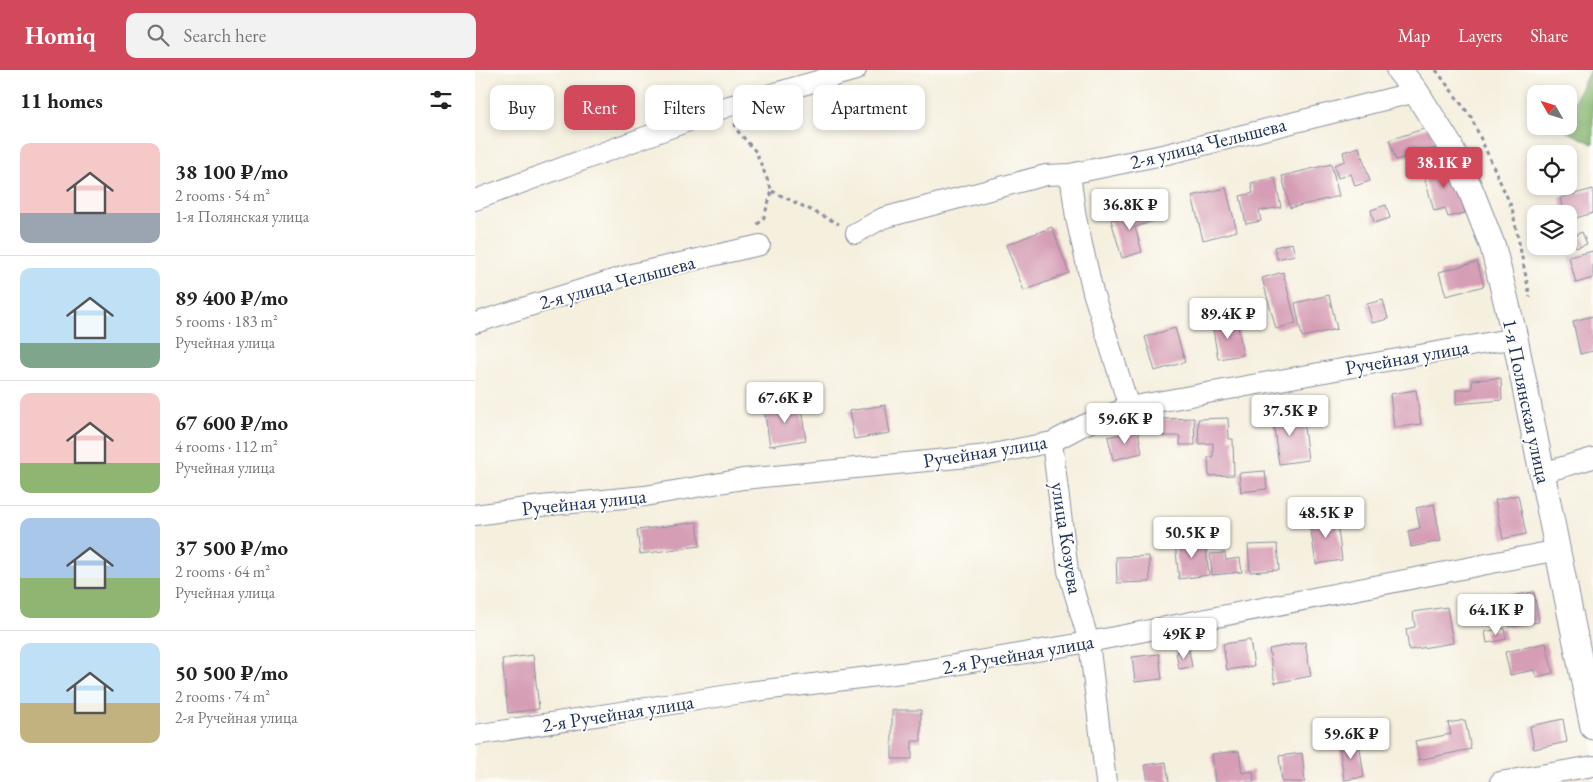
<!DOCTYPE html>
<html lang="en">
<head>
<meta charset="utf-8">
<style>
	body { margin:0; font-family:"EB Garamond",serif; background:#f2f2f2; color:#222; height:100vh; display:flex; flex-direction:column; font-size:19px; white-space:nowrap }
	* { box-sizing:border-box; margin:0 }
	p { font-size:16px; color:#767676 }
	.icon { flex:none; width:28px; height:28px; fill:none; stroke:currentColor; stroke-width:2; stroke-linecap:round; stroke-linejoin:round }
	.map { position:relative; flex:1; overflow:hidden }
	.details { display:flex; flex-direction:column; background:#fff; width:475px }
	.details>* { flex:none }
	.hud { position:absolute; left:15px; top:15px; width:475px; height:45px; display:flex; gap:10px }
	.needle { width:32px; rotate:309deg }
	.buttons { position:absolute; left:1052px; top:15px; display:grid; gap:10px }
	.buttons a { display:grid; place-items:center; width:50px; height:50px; border-radius:10px; background:#fff; box-shadow:0 2px 8px #0003; font-size:25px }
	.price { position:absolute; translate:-50% -42px; padding:0 11px; border-radius:5px; background:#fff; color:#222; font-size:16px; line-height:32px; filter:drop-shadow(0 1px 2px #0008) }
	.price::after { content:''; position:absolute; left:50%; top:30px; width:15px; height:11px; margin-left:-8px; background:inherit; clip-path:polygon(0 0,100% 0,50% 100%) }
	.price.active { background:#d1495b; color:#fff }
	ul { padding:0; list-style:none }
	li { display:flex; align-items:center; gap:15px; height:125px; padding:0 20px }
	li+li { border-top:1px solid #e0e0e0 }
	li span { display:grid; place-items:center; flex:none; width:140px; height:100px; border-radius:10px; color:#555 }
	li>.icon { margin-inline-start:auto }
	span .icon { width:60px; height:60px; fill:#fffc; stroke-width:1 }
	li b { font-size:21px }
	h2 { display:flex; justify-content:space-between; align-items:center; height:60px; padding:0 20px; font-size:21px }
	.pill { padding:0 18px; border-radius:10px; background:#fff; box-shadow:0 2px 8px #0003; font-size:18px; line-height:45px }
	.pill.active { background:#d1495b; color:#fff }
	header { display:flex; align-items:center; gap:30px; box-sizing:border-box; height:70px; padding:0 25px; background:#d1495b; color:#fff }
	header strong { font-size:24px }
	nav { display:flex; gap:28px; margin-inline-start:auto; font-size:18px }
	.search { width:350px; height:45px; background:#f2f2f2; display:flex; align-items:center; gap:12px; box-sizing:border-box; padding:0 18px; border-radius:10px; color:#767676; font-size:19px }
	main { display:flex; flex:1; min-height:0 }
	.map>svg:first-child { display:block }
</style>
</head>
<body>
<header>
<strong>Homiq</strong>
<div class="search"><svg class="icon" aria-label="search" viewBox="0 0 24 24"><circle cx="10" cy="10" r="6"/><path d="M15 15l6 6"/></svg>Search here</div>
<nav><a>Map</a><a>Layers</a><a>Share</a></nav>
</header>
<main>
<section class="details">
<h2>11 homes<svg class="icon" aria-label="filters" viewBox="0 0 24 24"><path d="M4 7h16M4 17h16"/><circle cx="9" cy="7" r="2"/><circle cx="15" cy="17" r="2"/></svg></h2>
<ul>
<li><span style="background:linear-gradient(#f6c9c9 70%,#9aa5b1 0)"><svg class="icon" aria-label="home" viewBox="0 0 24 24"><path d="M3 11l9-7 9 7M6 9v11h12V9"/></svg></span><div><b>38 100 ₽/mo</b><p>2 rooms · 54 m²</p><p>1-я Полянская улица</p></div></li>
<li><span style="background:linear-gradient(#bfe0f5 75%,#7fa58c 0)"><svg class="icon" aria-label="home" viewBox="0 0 24 24"><path d="M3 11l9-7 9 7M6 9v11h12V9"/></svg></span><div><b>89 400 ₽/mo</b><p>5 rooms · 183 m²</p><p>Ручейная улица</p></div></li>
<li><span style="background:linear-gradient(#f6c9c9 70%,#8fb573 0)"><svg class="icon" aria-label="home" viewBox="0 0 24 24"><path d="M3 11l9-7 9 7M6 9v11h12V9"/></svg></span><div><b>67 600 ₽/mo</b><p>4 rooms · 112 m²</p><p>Ручейная улица</p></div></li>
<li><span style="background:linear-gradient(#a9c7e8 60%,#8fb573 0)"><svg class="icon" aria-label="home" viewBox="0 0 24 24"><path d="M3 11l9-7 9 7M6 9v11h12V9"/></svg></span><div><b>37 500 ₽/mo</b><p>2 rooms · 64 m²</p><p>Ручейная улица</p></div></li>
<li><span style="background:linear-gradient(#bfe0f5 60%,#c2b280 0)"><svg class="icon" aria-label="home" viewBox="0 0 24 24"><path d="M3 11l9-7 9 7M6 9v11h12V9"/></svg></span><div><b>50 500 ₽/mo</b><p>2 rooms · 74 m²</p><p>2-я Ручейная улица</p></div></li>
</ul>
</section>
<div class="map">
<svg width="1118" height="712" viewBox="0 0 1118 712">
	<rect width="100%" height="100%" fill="#fdfcf7"/>
	<filter id="ink" filterUnits="userSpaceOnUse"><feTurbulence type="fractalNoise" baseFrequency=".02" numOctaves="2"/><feDisplacementMap in="SourceGraphic" scale="10" xChannelSelector="R" yChannelSelector="G"/><feConvolveMatrix kernelMatrix="1 2 1 2 8 2 1 2 1" color-interpolation-filters="sRGB"/></filter>
	<filter id="wash" filterUnits="userSpaceOnUse"><feTurbulence type="fractalNoise" baseFrequency=".0096" numOctaves="4" result="noise"/><feDisplacementMap in="SourceGraphic" scale="20" xChannelSelector="R" yChannelSelector="G"/><feGaussianBlur stdDeviation="1.12" result="paint"/><feColorMatrix in="noise" values="0 0 0 0 0 0 0 0 0 0 0 0 0 0 0 0 0 1.4 0 .05"/><feComposite in="paint" operator="in"/></filter>
	<g filter="url(#wash)">
		<rect width="100%" height="100%" fill="#f5efde"/>
		<path fill="#88b872" stroke="#527468" d="M1115,0H1118V74L1085,58L1086,56H1094V42Z"/>
		<g id="blocks">
			<path fill="#d69eb5" d="M955,57L961,78L921,90L914,70Z
				M884,77L895,111L880,116L876,104L863,108L859,95L870,91L868,82Z
				M976,91L990,143L973,147L970,138L959,141L947,99Z
				M856,94L864,126L815,138L807,106Z
				M800,108L806,137L784,141L786,151L771,154L765,126L778,123L776,113Z
				M751,118L762,161L728,170L717,126Z
				M1118,119V143L1094,150V144H1089L1085,128Z
				M911,135L915,148L899,153L896,140Z
				M675,138L679,151L660,157L667,182L647,188L636,150Z
				M577,157L594,203L549,221L531,175Z
				M1107,162L1112,174L1101,178L1096,167Z
				M817,173L820,185L802,189L799,177Z
				M1118,181V208L1101,213L1094,187Z
				M1002,192L1009,216L971,226L964,202Z
				M808,202L821,253L801,259L787,208Z
				M854,225L862,259L827,267L820,233Z
				M908,230L913,249L897,253L892,234Z
				M1118,246V281L1105,284L1098,251Z
				M762,250L768,285L743,289L737,254Z
				M700,258L710,292L680,301L670,267Z
				M1026,308L1027,330L981,334V320L997,319V310Z
				M941,320L946,354L919,358L915,324Z
				M325,333L331,370L295,376L289,339Z
				M410,335L415,363L379,369L374,341Z
				M827,341L833,390L804,394L797,345Z
				M719,348L720,375H705V366H688L687,349Z
				M753,348L754,369H758L759,405L734,406L733,387H738V373L724,374L723,349Z
				M663,360L667,383L638,390L633,367Z
				M790,401L792,419L766,422L764,403Z
				M1043,425L1051,464L1028,469L1020,430Z
				M959,434L966,471L936,477L933,461L945,458L941,438Z
				M861,444L867,490L841,494L834,448Z
				M222,452L225,476L165,484L162,460Z
				M730,470L734,505L704,509L700,473Z
				M802,474L804,500L775,502L773,475Z
				M750,483L751,490L765,488L767,502L737,505L735,484Z
				M674,486L675,512L642,513L641,487Z
				M1059,522L1064,552L1034,557L1029,527Z
				M972,537L978,573L934,580L931,559L940,557L938,542Z
				M1029,558L1031,569L1012,573L1010,562Z
				M775,570L779,596L752,600L748,574Z
				M830,572L836,606L800,613L794,579Z
				M1071,573L1078,603L1061,607L1059,600L1035,605L1030,582Z
				M714,580L717,597L704,599L701,582Z
				M684,584L687,609L660,612L657,587Z
				M58,585L64,639L33,643L27,589Z
				M417,640H446V671H437V689H417Z
				M1088,649L1092,672L1059,679L1055,656Z
				M990,650L996,679L944,690L940,671L976,664L973,653Z
				M884,671L889,707L869,710L864,673Z
				M764,681L767,703L778,701L779,712H740L737,684Z
				M827,683L830,712H807L804,686Z
				M691,692L694,712H673L670,695Z"/>
		</g>
	</g>
	<g filter="url(#ink)">
		<use href="#blocks" fill-opacity="0" stroke="#888f9e" stroke-width="1"/>
		<g fill="none" stroke-linecap="round" stroke-linejoin="round">
			<g stroke="#888f9e" stroke-width="22">
				<path id="minor" d="M595,104L601,148L618,222L654,337
					M0,130L254,36L381,0
					M381,163L408,148L571,105L595,104L692,84L941,22
					M0,253L157,204L285,175
					M577,372L593,501L614,572L631,712
					M1067,403L1118,388
					M0,445L66,436L170,426L268,409L513,385L577,372L609,355L654,337L1040,268
					M0,665L273,622L450,600L614,572L1083,480
					M1025,712L1118,696"/>
			</g>
			<g stroke="#888f9e" stroke-width="27">
				<path id="tertiary" d="M924,0L941,22L975,76L996,121L1018,177L1040,268L1118,657"/>
			</g>
			<path stroke="#888f9e" stroke-width="3" stroke-dasharray="4 4" stroke-linecap="butt" d="M961,0L996,47L1037,138L1055,227
				M260,53L261,59L281,82L297,121L288,150L280,156
				M297,121L364,154"/>
			<use href="#minor" stroke="#fff" stroke-width="20"/>
			<use href="#tertiary" stroke="#fff" stroke-width="25"/>
		</g>
	</g>
	<g text-anchor="middle" dominant-baseline="central" stroke-width="4" stroke-linejoin="round" paint-order="stroke">
		<g font-size="20" fill="#1b2f5e" stroke="#fdfcf7">
			<text transform="translate(733 73) rotate(-14)">2-я улица Челышева</text>
			<text transform="translate(142 212) rotate(-15)">2-я улица Челышева</text>
			<text transform="translate(932 287) rotate(-10)">Ручейная улица</text>
			<text transform="translate(1052 331) rotate(78)">1-я Полянская улица</text>
			<text transform="translate(510 381) rotate(-9)">Ручейная улица</text>
			<text transform="translate(109 432) rotate(-6)">Ручейная улица</text>
			<text transform="translate(592 468) rotate(81)">улица Козуева</text>
			<text transform="translate(543 584) rotate(-10)">2-я Ручейная улица</text>
			<text transform="translate(143 643) rotate(-9)">2-я Ручейная улица</text>
		</g>
	</g>
</svg>
<div class="buttons">
<a><svg class="needle" viewBox="-14 -14 28 28"><path d="M0-13l5 13h-10z" fill="#e53935"/><path d="M0 13l5-13h-10z" fill="#767676"/></svg></a>
<a><svg class="icon" aria-label="locate" viewBox="0 0 24 24"><circle cx="12" cy="12" r="6"/><path d="M12 2v4M12 18v4M2 12h4M18 12h4"/></svg></a>
<a><svg class="icon" aria-label="layers" viewBox="0 0 24 24"><path d="M12 4l9 5-9 5-9-5zM3 14l9 5 9-5"/></svg></a>
</div>
<b class="price active" style="left:969px;top:119px">38.1K ₽</b>
<b class="price" style="left:655px;top:161px">36.8K ₽</b>
<b class="price" style="left:753px;top:270px">89.4K ₽</b>
<b class="price" style="left:310px;top:354px">67.6K ₽</b>
<b class="price" style="left:815px;top:367px">37.5K ₽</b>
<b class="price" style="left:650px;top:375px">59.6K ₽</b>
<b class="price" style="left:851px;top:469px">48.5K ₽</b>
<b class="price" style="left:717px;top:489px">50.5K ₽</b>
<b class="price" style="left:1021px;top:566px">64.1K ₽</b>
<b class="price" style="left:709px;top:590px">49K ₽</b>
<b class="price" style="left:876px;top:690px">59.6K ₽</b>
<div class="hud">
<a class="pill">Buy</a>
<a class="pill active">Rent</a>
<a class="pill">Filters</a>
<a class="pill">New</a>
<a class="pill">Apartment</a>
</div>
</div>
</main>
</body>
</html>
